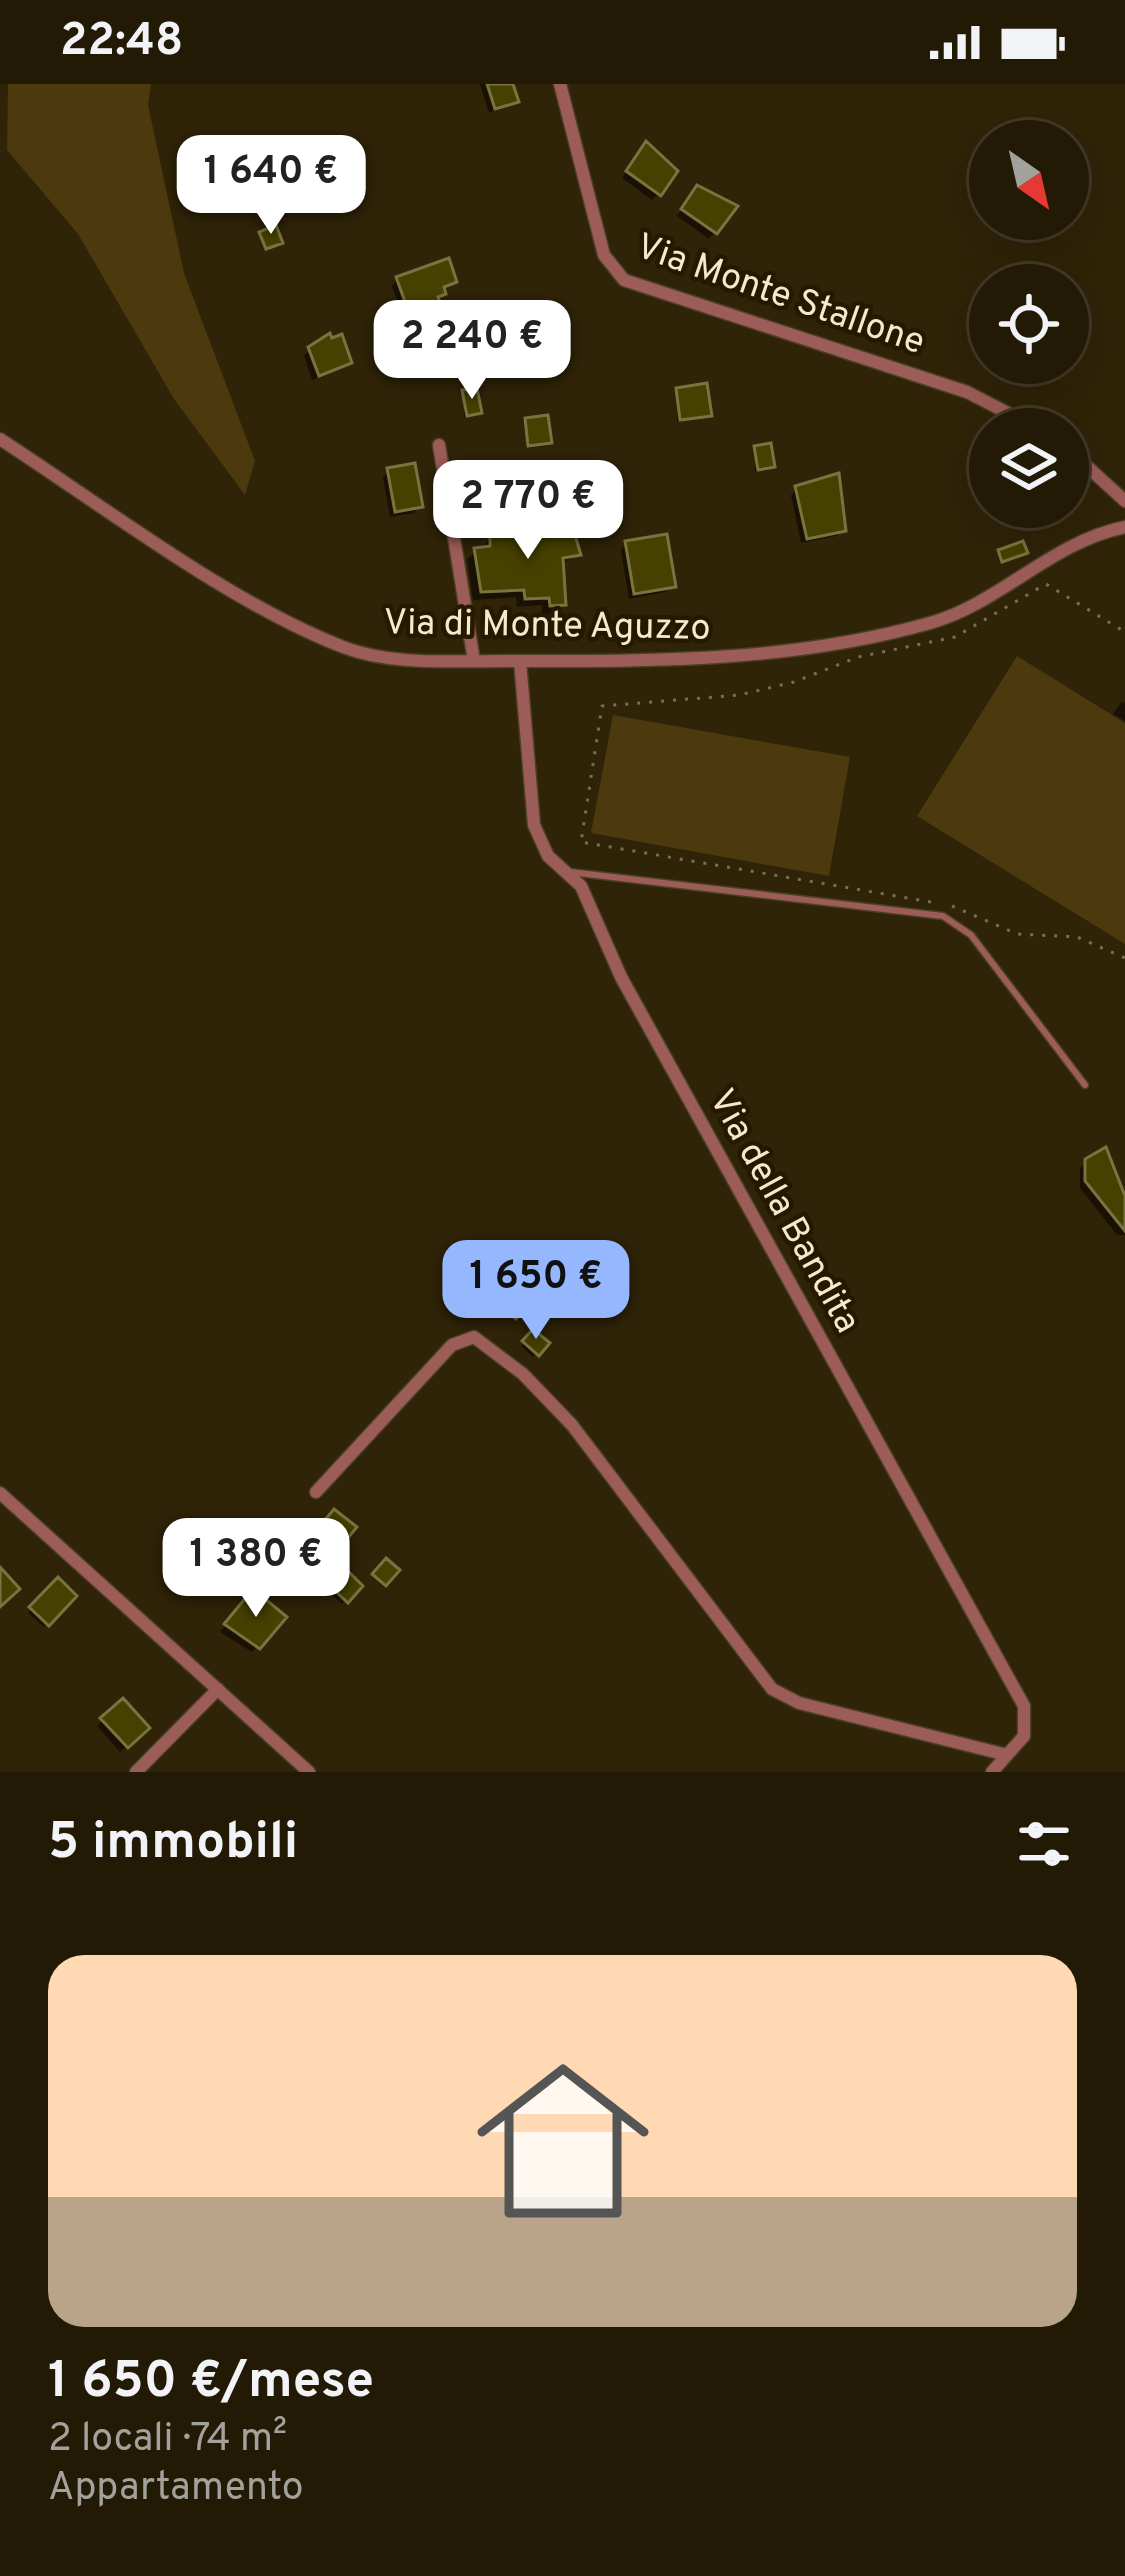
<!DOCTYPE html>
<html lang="it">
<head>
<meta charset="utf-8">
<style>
	body { margin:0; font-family:Overpass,sans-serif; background:#2b2310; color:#f1f3f6; height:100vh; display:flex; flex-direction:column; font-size:45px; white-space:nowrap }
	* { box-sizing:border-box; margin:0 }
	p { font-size:39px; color:#a3a19b }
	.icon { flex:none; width:66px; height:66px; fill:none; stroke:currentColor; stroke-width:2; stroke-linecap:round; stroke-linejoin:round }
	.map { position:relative; height:1688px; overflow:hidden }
	.drawer { display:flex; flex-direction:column; background:#231a06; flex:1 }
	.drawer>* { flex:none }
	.needle { width:78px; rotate:146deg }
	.fabs { position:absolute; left:969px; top:36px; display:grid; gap:24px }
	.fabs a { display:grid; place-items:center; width:120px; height:120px; border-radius:50%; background:#231a06; box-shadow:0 12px 48px #0002,0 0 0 3px #403828; font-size:60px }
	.price { position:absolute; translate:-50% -102px; padding:0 27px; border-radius:24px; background:#fff; color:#222; font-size:39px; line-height:78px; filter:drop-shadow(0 3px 6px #0008) }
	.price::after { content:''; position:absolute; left:50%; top:72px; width:36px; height:27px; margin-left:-18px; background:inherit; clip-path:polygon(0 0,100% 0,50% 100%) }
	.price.current { background:#94b7fd; color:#111 }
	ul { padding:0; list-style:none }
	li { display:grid; align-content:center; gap:24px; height:636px; padding:0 48px }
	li+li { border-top:3px solid #403828 }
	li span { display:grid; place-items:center; height:372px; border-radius:36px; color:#555 }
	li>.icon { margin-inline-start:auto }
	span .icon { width:216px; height:216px; fill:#fffc; stroke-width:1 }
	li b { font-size:51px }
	h2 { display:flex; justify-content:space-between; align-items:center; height:144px; padding:0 48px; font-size:51px }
	.status { display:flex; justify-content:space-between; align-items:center; height:84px; padding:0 60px; background:#231a06; direction:ltr }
	.status svg { height:33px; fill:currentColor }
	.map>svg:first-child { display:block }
</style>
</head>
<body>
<div class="status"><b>22:48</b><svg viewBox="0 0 49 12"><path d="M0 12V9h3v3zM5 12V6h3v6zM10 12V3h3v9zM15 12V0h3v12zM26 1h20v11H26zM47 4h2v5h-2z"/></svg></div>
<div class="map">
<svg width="1125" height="1688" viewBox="0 0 1125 1688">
	<rect width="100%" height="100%" fill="#2f2308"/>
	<path fill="#4c390d" d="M8,0H151L148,21L184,189L255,377L245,411L174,315L78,150L7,66Z
		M1017,572L1125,639V860L917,732Z
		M613,631L850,673L829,792L591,749Z"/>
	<path fill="#0007" d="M480,0H510L515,17L489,29Z
		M641,67L658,110L652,116L622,94Z
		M691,111L715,148L709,155L677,132Z
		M398,195L454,197L436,216L440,229L407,244L392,202Z
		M310,266L349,278L312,296L304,272Z
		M677,306L709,331L677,338Z
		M464,309L479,328L475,331L464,334Z
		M526,337L548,358L545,362L526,364Z
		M755,364L771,382L768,386L755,388Z
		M389,387L420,422L414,429L390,433L383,393Z
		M797,405L843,446L836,452L801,459L791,411Z
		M491,455L578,470L561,480L563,520L554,529L542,530V521L517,523L516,513L473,516L467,475Z
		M627,460L672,502L666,508L629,515L621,466Z
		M1122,617L1125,619V637L1113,630Z
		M1087,1077L1125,1116V1151H1117L1080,1104V1084Z
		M534,1249L546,1260L533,1273L521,1262Z
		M335,1429L353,1443L336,1463L318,1448Z
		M344,1488L359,1502L342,1520L327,1506Z
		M58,1497L73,1512L44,1543L28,1529Z
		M254,1509L282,1534L252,1568L220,1548Z
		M123,1618L146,1644L120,1668L97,1642Z"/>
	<path fill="#464001" stroke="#78743f" stroke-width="3" d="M487,0H513L519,18L495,25Z
		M646,57L678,87L661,112L626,87Z
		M697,101L738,122L717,150L681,125Z
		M276,141L283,159L266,165L259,148Z
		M449,174L457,198L444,203L446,210L438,213L444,229L413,240L396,193Z
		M330,249L332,254L342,250L352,279L319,292L308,263Z
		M707,299L712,332L680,336L676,304Z
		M477,304L482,329L467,332L462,306Z
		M548,331L552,359L528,362L525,334Z
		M771,359L775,383L758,386L754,362Z
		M415,379L423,423L395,428L387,384Z
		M839,389L846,447L807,455L795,402Z
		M571,438L581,471L563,474L566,521L550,522L549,514L525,515L524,506L481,508L474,464L490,462V452Z
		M667,450L676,503L634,510L625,457Z
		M1023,457L1028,469L1002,478L998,466Z
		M1106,1063L1125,1112V1147L1085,1097V1075Z
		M518,1208L530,1218L516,1235L504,1225Z
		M533,1245L550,1259L539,1272L522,1257Z
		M334,1425L357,1443L342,1461L319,1443Z
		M386,1474L400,1486L386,1502L372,1490Z
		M0,1483L20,1505L0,1523Z
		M344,1483L363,1502L348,1519L328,1500Z
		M58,1493L77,1512L49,1542L29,1523Z
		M253,1505L287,1533L260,1565L224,1540Z
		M123,1614L150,1644L128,1664L100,1634Z"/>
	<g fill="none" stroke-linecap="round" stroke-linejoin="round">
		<g stroke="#4b3f24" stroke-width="9">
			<path id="service" d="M570,788L943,832L971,851L1085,1001"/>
		</g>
		<g stroke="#4b3f24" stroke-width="15">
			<path id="minor" d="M560,0L604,171L624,196L967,308L1039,345
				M0,355C102,421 231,520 343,563C395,583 459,576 514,577C656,577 792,578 930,539C1001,519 1051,458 1125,443
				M439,361L474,577
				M1068,365L1125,417
				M448,421C494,393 537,422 587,412
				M520,577L534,741L548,772L581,802L621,893L1024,1622V1652L992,1688
				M316,1408L452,1261L474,1253L523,1290L572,1341L772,1605L799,1619L1007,1671
				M0,1409L309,1688
				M136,1688L218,1605"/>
		</g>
		<path stroke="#7a6e53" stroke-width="3" stroke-dasharray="3 9" stroke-linecap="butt" d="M931,818L581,758L602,622L739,611L794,598L858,573L955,553L1046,500L1125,548
			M952,822L1017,850L1077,853L1125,874"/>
		<use href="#service" stroke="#9c5c58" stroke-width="6"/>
		<use href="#minor" stroke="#9c5c58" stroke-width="12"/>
	</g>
	<g text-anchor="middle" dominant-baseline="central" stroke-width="9" stroke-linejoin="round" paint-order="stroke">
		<g font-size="36" fill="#f6e9cf" stroke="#251901">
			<text transform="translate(780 212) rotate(19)">Via Monte Stallone</text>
			<text transform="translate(547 543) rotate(1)">Via di Monte Aguzzo</text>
			<text transform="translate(783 1128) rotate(61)">Via della Bandita</text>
		</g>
	</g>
</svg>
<div class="fabs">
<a><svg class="needle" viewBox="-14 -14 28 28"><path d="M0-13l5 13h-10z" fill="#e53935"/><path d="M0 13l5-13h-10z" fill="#a3a19b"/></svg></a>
<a><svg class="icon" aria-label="locate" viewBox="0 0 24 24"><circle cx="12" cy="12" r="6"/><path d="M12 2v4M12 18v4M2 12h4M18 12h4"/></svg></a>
<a><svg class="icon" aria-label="layers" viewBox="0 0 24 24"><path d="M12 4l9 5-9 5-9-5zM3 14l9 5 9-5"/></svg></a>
</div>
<b class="price" style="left:271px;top:153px">1 640 €</b>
<b class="price" style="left:472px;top:318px">2 240 €</b>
<b class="price" style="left:528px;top:478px">2 770 €</b>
<b class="price current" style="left:536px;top:1258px">1 650 €</b>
<b class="price" style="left:256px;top:1536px">1 380 €</b>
</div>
<section class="drawer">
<h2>5 immobili<svg class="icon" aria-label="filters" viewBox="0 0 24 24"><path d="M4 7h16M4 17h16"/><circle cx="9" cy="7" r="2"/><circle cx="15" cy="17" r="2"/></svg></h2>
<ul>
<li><span style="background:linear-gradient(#ffd9b3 65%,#b9a48a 0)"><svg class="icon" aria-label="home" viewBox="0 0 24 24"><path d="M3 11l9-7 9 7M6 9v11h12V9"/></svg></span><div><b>1 650 €/mese</b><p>2 locali · 74 m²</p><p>Appartamento</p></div></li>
</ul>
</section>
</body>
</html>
